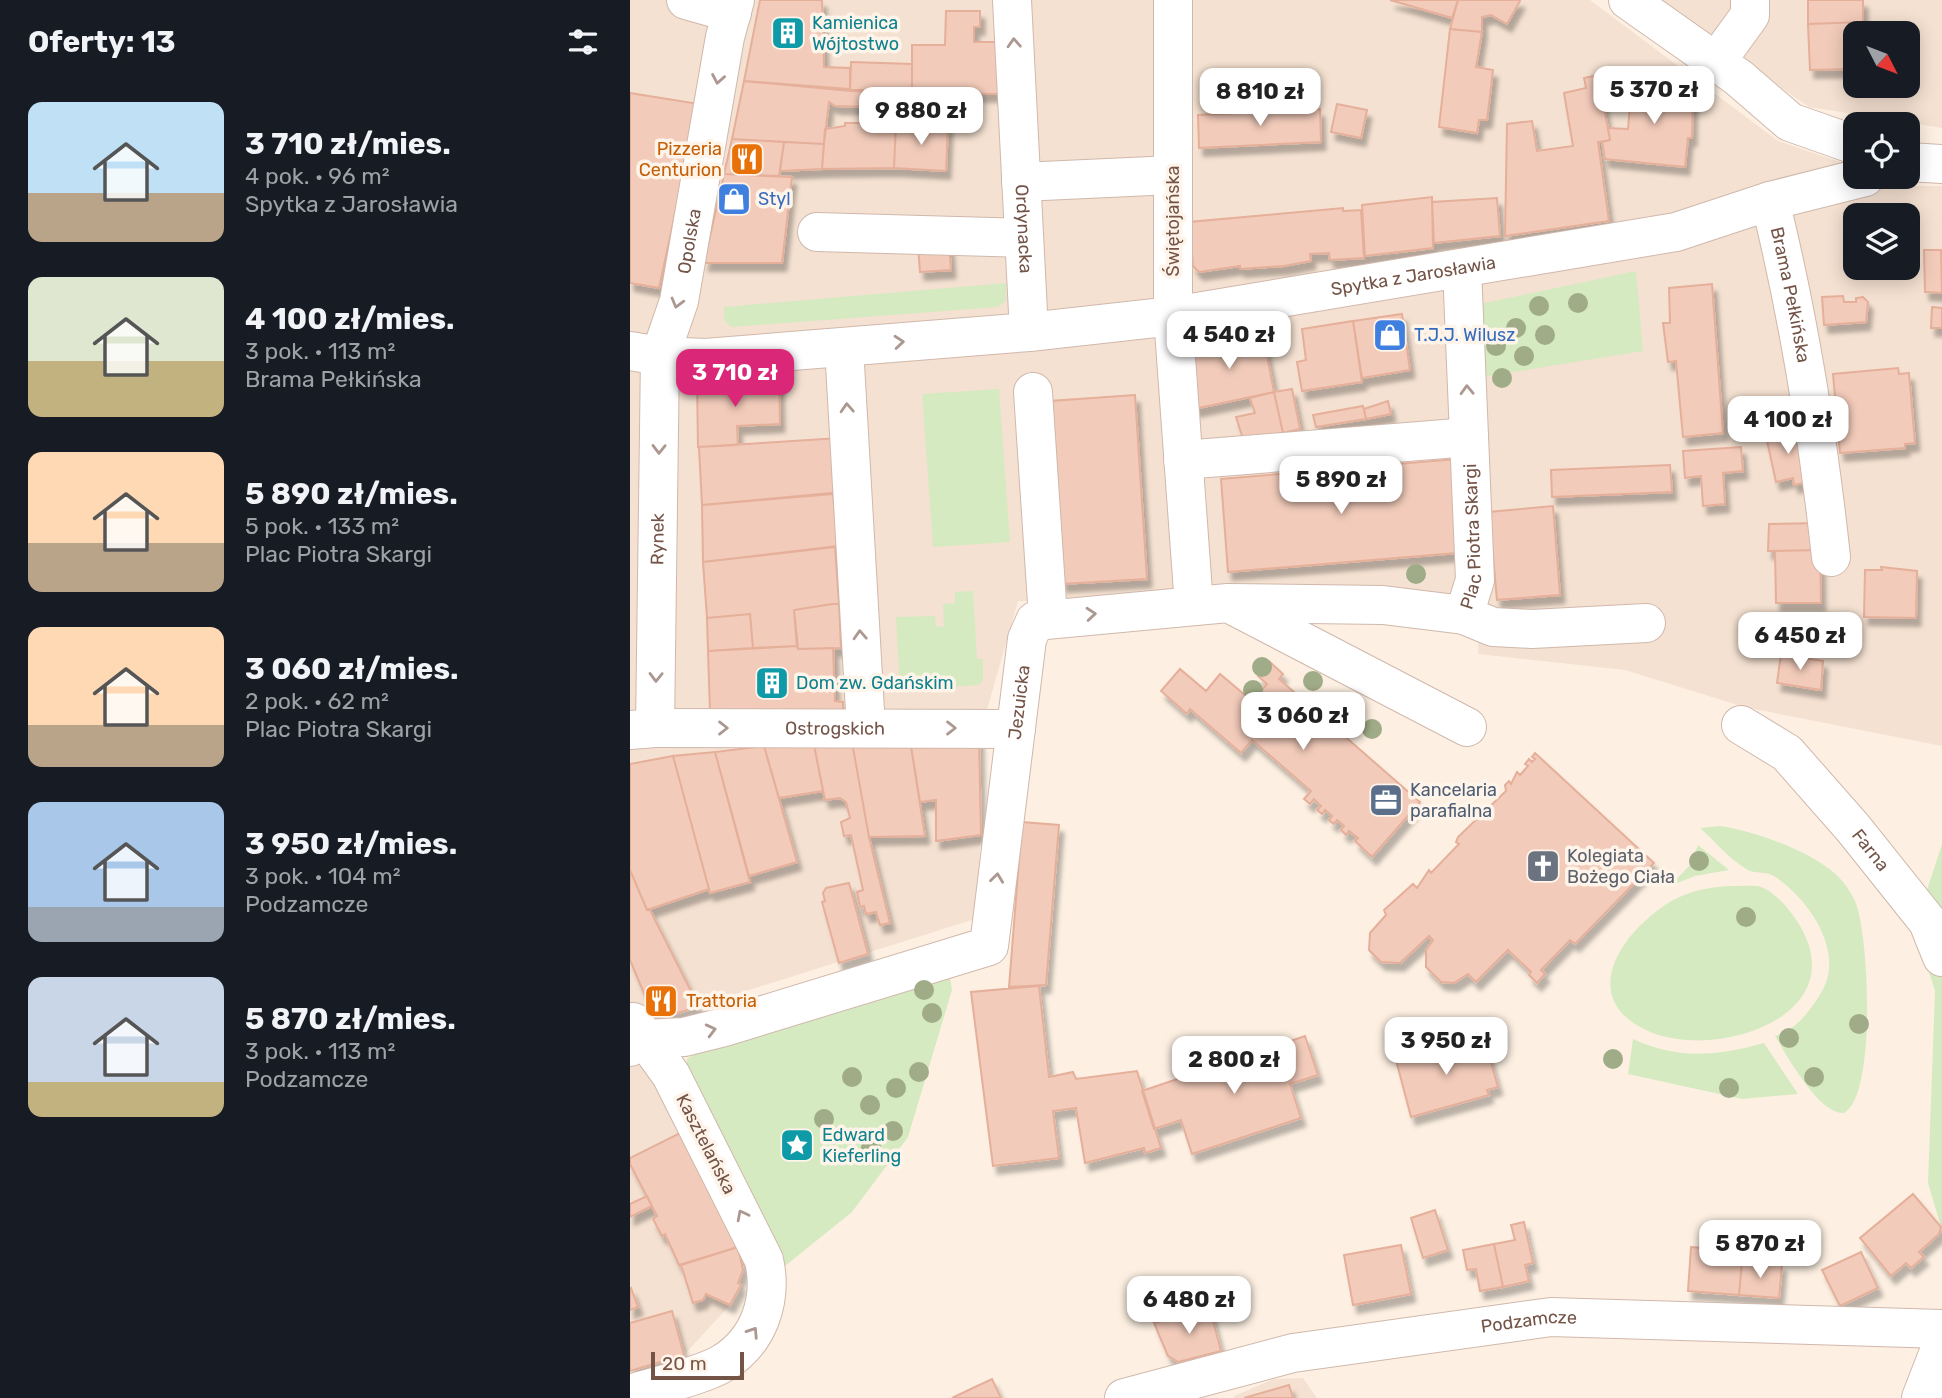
<!DOCTYPE html>
<html lang="pl">
<head>
<meta charset="utf-8">
<style>
	body { margin:0; font-family:Rubik,sans-serif; background:#20242c; color:#f1f3f6; height:100vh; display:flex; flex-direction:column; font-size:26px; white-space:nowrap }
	* { box-sizing:border-box; margin:0 }
	p { font-size:23px; color:#9ea1a6 }
	.icon { flex:none; width:38px; height:38px; fill:none; stroke:currentColor; stroke-width:2; stroke-linecap:round; stroke-linejoin:round }
	.map { position:relative; flex:1; overflow:hidden }
	.panel { display:flex; flex-direction:column; background:#171b24; width:630px }
	.panel>* { flex:none }
	.needle { width:46px; rotate:132deg }
	.fabs { position:absolute; left:1213px; top:21px; display:grid; gap:14px }
	.fabs a { display:grid; place-items:center; width:77px; height:77px; border-radius:14px; background:#171b24; box-shadow:0 4px 18px #0003; font-size:35px }
	.scale { position:absolute; left:21px; bottom:18px; width:93px; box-sizing:border-box; padding-left:7px; border:4px solid #755448; border-top:0; font-size:19px; line-height:24px; white-space:nowrap; color:#755448; -webkit-text-stroke:5px #fff4e9; paint-order:stroke }
	.price { position:absolute; translate:-50% -60px; padding:0 16px; border-radius:14px; background:#fff; color:#222; font-size:23px; line-height:46px; filter:drop-shadow(0 2px 4px #0008) }
	.price::after { content:''; position:absolute; left:50%; top:42px; width:21px; height:16px; margin-left:-10px; background:inherit; clip-path:polygon(0 0,100% 0,50% 100%) }
	.price.on { background:#db2777; color:#fff }
	ul { padding:0; list-style:none }
	li { display:flex; align-items:center; gap:21px; height:175px; padding:0 28px }
	li span { display:grid; place-items:center; flex:none; width:196px; height:140px; border-radius:14px; color:#555 }
	li>.icon { margin-inline-start:auto }
	span .icon { width:84px; height:84px; fill:#fffc; stroke-width:1 }
	li b { font-size:30px }
	h2 { display:flex; justify-content:space-between; align-items:center; height:84px; padding:0 28px; font-size:30px }
	main { display:flex; flex:1; min-height:0 }
	.map>svg:first-child { display:block }
</style>
</head>
<body>
<main>
<section class="panel">
<h2>Oferty: 13<svg class="icon" aria-label="filters" viewBox="0 0 24 24"><path d="M4 7h16M4 17h16"/><circle cx="9" cy="7" r="2"/><circle cx="15" cy="17" r="2"/></svg></h2>
<ul>
<li><span style="background:linear-gradient(#bfe0f5 65%,#b9a48a 0)"><svg class="icon" aria-label="home" viewBox="0 0 24 24"><path d="M3 11l9-7 9 7M6 9v11h12V9"/></svg></span><div><b>3 710 zł/mies.</b><p>4 pok. · 96 m²</p><p>Spytka z Jarosławia</p></div></li>
<li><span style="background:linear-gradient(#dfe7d0 60%,#c2b280 0)"><svg class="icon" aria-label="home" viewBox="0 0 24 24"><path d="M3 11l9-7 9 7M6 9v11h12V9"/></svg></span><div><b>4 100 zł/mies.</b><p>3 pok. · 113 m²</p><p>Brama Pełkińska</p></div></li>
<li><span style="background:linear-gradient(#ffd9b3 65%,#b9a48a 0)"><svg class="icon" aria-label="home" viewBox="0 0 24 24"><path d="M3 11l9-7 9 7M6 9v11h12V9"/></svg></span><div><b>5 890 zł/mies.</b><p>5 pok. · 133 m²</p><p>Plac Piotra Skargi</p></div></li>
<li><span style="background:linear-gradient(#ffd9b3 70%,#b9a48a 0)"><svg class="icon" aria-label="home" viewBox="0 0 24 24"><path d="M3 11l9-7 9 7M6 9v11h12V9"/></svg></span><div><b>3 060 zł/mies.</b><p>2 pok. · 62 m²</p><p>Plac Piotra Skargi</p></div></li>
<li><span style="background:linear-gradient(#a9c7e8 75%,#9aa5b1 0)"><svg class="icon" aria-label="home" viewBox="0 0 24 24"><path d="M3 11l9-7 9 7M6 9v11h12V9"/></svg></span><div><b>3 950 zł/mies.</b><p>3 pok. · 104 m²</p><p>Podzamcze</p></div></li>
<li><span style="background:linear-gradient(#c9d6e8 75%,#c2b280 0)"><svg class="icon" aria-label="home" viewBox="0 0 24 24"><path d="M3 11l9-7 9 7M6 9v11h12V9"/></svg></span><div><b>5 870 zł/mies.</b><p>3 pok. · 113 m²</p><p>Podzamcze</p></div></li>
</ul>
</section>
<div class="map">
<svg width="1312" height="1398" viewBox="0 0 1312 1398">
	<defs>
		<filter id="shadow"><feDropShadow dx="4.5" dy="8" stdDeviation="2" flood-color="#0004"/></filter>
	</defs>
	<rect width="100%" height="100%" fill="#fdf0e2"/>
	<path fill="#f4e1d1" fill-rule="evenodd" d="M0,0H960L1148,141L1225,167V177H1256L1282,186H1312V746L1114,707L995,670L848,654L850,600L388,601L349,738L351,835L345,919L33,1017L52,1132L108,1247L113,1270L100,1305L54,1355L0,1369ZM1225,215H1278V268H1225Z
		M1025,0H1312V128L1179,107ZM1225,33H1278V86H1225Z
		M673,1378L687,1398H605L604,1396L644,1379Z"/>
	<path fill="#d6eac1" d="M1006,271L1013,351L852,377L850,304Z
		M376,283V300L368,307L101,327L94,320V307Z
		M369,389L380,542L303,547L292,394Z
		M343,591L347,659H353V680L349,685L270,690L266,617L305,616L306,627L314,626L313,604L325,603V592Z
		M1090,826C1125,831 1192,854 1214,883C1218,888 1222,895 1225,901C1239,932 1247,1096 1214,1113C1189,1115 1157,1056 1145,1036C1167,1029 1179,1012 1191,993C1216,952 1179,899 1144,876C1135,871 1126,874 1118,870C1101,861 1084,840 1070,828Z
		M1312,844V1230L1298,1183L1305,991L1285,927Z
		M1068,845L1099,870L1065,876L1040,886L1060,865Z
		M1128,886C1145,891 1158,908 1167,921C1228,1014 1088,1062 1018,1031C943,997 995,927 1045,899C1070,886 1101,885 1128,886Z
		M319,972L322,990L278,1137L222,1212L155,1266L56,1069L57,1059L70,1051Z
		M1003,1039C1049,1060 1087,1056 1134,1043L1168,1094L1112,1099L998,1074Z"/>
	<path fill="#f2cbba" stroke="#e5af9a" stroke-width="2" filter="url(#shadow)" d="M130,0H192L194,67L220,68V91L114,81Z
		M760,0H828L822,18Z
		M828,0H889L890,1L877,24L861,15L852,17V32L820,29Z
		M1178,0H1233V22L1178,24Z
		M316,11H350V27H344V42H374V94L282,93V45H315Z
		M1233,22L1234,33H1225V69L1180,70L1178,24Z
		M820,29L852,32L846,67L863,70L857,120H849L847,133L809,127Z
		M221,62L282,64V93L220,91Z
		M968,75L980,140L968,142L979,221L875,236L877,124L902,121L907,151L943,146L934,93L956,88L954,78Z
		M114,81L245,91L246,107L205,106L199,102L194,144L102,139Z
		M1002,81L1063,87L1062,138H1058L1055,167L975,159L972,142L980,140L978,128L998,129Z
		M0,93L69,104L29,288L0,283Z
		M707,104L737,110L731,138L701,132Z
		M690,109L691,142L569,148L568,115Z
		M215,123H266L264,168L192,169L195,129L215,126Z
		M266,123L318,125L316,171L264,168Z
		M102,139L154,142L149,176L94,174Z
		M154,142L194,144L192,169L150,171Z
		M94,174L162,177L152,263H74Z
		M802,197L803,248L735,256L732,205Z
		M867,198L870,236L804,243L802,202Z
		M713,208V211L731,210L734,258L700,260L699,253L680,254L681,261L654,266L610,269V266L569,272L563,266L559,222Z
		M319,243L321,270L290,272L288,245Z
		M1294,250H1311L1312,293L1295,292Z
		M1082,284L1093,433L1053,437L1046,361L1038,362L1033,323H1040L1039,288Z
		M1213,296L1214,302H1226V298L1233,297L1238,302L1236,322L1194,325L1192,297Z
		M1302,307L1312,308V328H1301Z
		M772,314L780,370L732,378L723,321Z
		M723,321L732,382L672,391L667,362L676,360L672,329Z
		M633,335L644,392L564,409L555,348Z
		M1268,368L1269,374L1279,373L1285,443L1275,444V448L1210,453L1203,374Z
		M149,378L150,424L107,426L108,445L68,447L67,382Z
		M662,389L670,429L653,433L644,392Z
		M644,392L653,433L613,439L606,417L625,413L620,398Z
		M505,395L517,579L432,584L420,401Z
		M758,401L761,414L736,419L734,409Z
		M733,406L736,419L686,427L683,415Z
		M1172,427L1177,482L1164,485L1163,478L1146,482L1136,436Z
		M209,438L213,492L72,505L69,447Z
		M1111,447L1113,471L1093,473L1095,504L1073,506L1071,476L1055,478L1053,451Z
		M827,459V553L598,572L591,479Z
		M1040,465L1042,492L922,497L921,470Z
		M203,494L208,546L73,562L72,505Z
		M923,506L930,595L867,600L859,512Z
		M1190,523V550L1138,551L1139,524Z
		M205,547L209,603L164,610L167,646L123,648L120,614L77,618L73,562Z
		M1190,550L1191,603H1146L1145,551Z
		M1251,567L1287,571L1286,618L1234,617L1235,570H1252Z
		M209,603L211,648L168,649L164,610Z
		M120,614L123,648L78,651L77,618Z
		M167,646L168,649L203,648L205,701L213,702V718L80,711L78,651Z
		M1151,654L1193,661L1191,690L1147,683Z
		M640,662L653,674L649,679L790,802L742,857L725,841L728,838L719,831L716,835L711,830L714,826L707,820L704,824L699,820L702,816L695,810L692,814L687,810L691,806L684,799L680,804L674,799L681,791L622,740L611,753L560,709L557,714L531,691L550,669L576,691L590,674L622,701L637,684L628,676Z
		M349,738L351,835L306,841V800L290,802L280,740Z
		M280,740L295,836L239,837L222,742Z
		M222,742L239,837L260,923L250,925L246,912L236,914L234,906L230,907L227,892L233,890L221,835L214,836L211,822L220,818L216,802L210,798L195,800L184,745Z
		M184,745L193,791L149,798L134,746Z
		M134,746L167,862L119,876L85,752Z
		M85,752L120,882L80,893L43,756Z
		M905,753L1024,863L945,944L940,940L911,970L915,974L907,983L899,975L901,972L878,950L846,982L838,974L824,983L811,982L796,967V950L803,940L799,936L770,963L751,962L739,950L740,933L756,915L754,910L783,884L787,888L799,870L801,873L829,844L826,842L828,837L876,791L875,785L879,781L881,784L887,772L890,775L898,766L895,764L899,759L902,762L905,759L902,757Z
		M43,756L79,889L17,910L0,870V764Z
		M392,822L429,825L416,985L379,987Z
		M0,870L17,910H20L69,1007L33,1017L21,1010L0,960Z
		M219,883L238,954L209,963L192,902L195,901L193,893L196,888Z
		M409,986L419,1077L443,1072L446,1079L507,1071L531,1148L515,1153L514,1148L455,1163L446,1108L423,1111L429,1158L363,1166L341,992Z
		M675,1036L688,1075L660,1084L671,1118L562,1154L551,1120L524,1129L512,1091Z
		M843,1038L848,1055L858,1052L868,1087L857,1090L859,1095L781,1117L766,1060Z
		M52,1132L108,1247L49,1265L35,1234L32,1236L23,1219L27,1216L0,1164V1158Z
		M1283,1194L1311,1227L1309,1234L1289,1252L1294,1257L1281,1268L1276,1263L1261,1276L1230,1238Z
		M17,1196L22,1206L0,1217V1204Z
		M805,1210L818,1250L793,1258L781,1218Z
		M894,1222L903,1263L895,1265L899,1281L873,1287L864,1244L885,1240L881,1225Z
		M864,1244L873,1287L850,1291L846,1269L837,1270L833,1250Z
		M771,1245L781,1294L723,1305L714,1255Z
		M108,1247L113,1270L108,1283L111,1285L100,1305L76,1294L73,1300L63,1303L51,1265Z
		M1061,1247L1113,1251L1109,1295L1058,1291Z
		M1231,1252L1248,1288L1210,1306L1192,1270Z
		M1112,1261L1152,1264L1149,1298L1109,1295Z
		M1,1288L8,1307L0,1310V1289Z
		M580,1309L591,1351L548,1362L538,1356L524,1323Z
		M42,1311L54,1355L0,1371V1323Z
		M362,1379L371,1398H322L345,1387Z
		M659,1385L663,1398H614Z"/>
	<g fill="none" stroke-linecap="round" stroke-linejoin="round">
		<g stroke="#d0b8ac" stroke-width="40">
			<g id="minor">
				<path d="M56,0L102,13"/>
				<path id="s1" d="M382,0L399,332"/>
				<path d="M543,0V316L564,606"/>
				<path d="M998,0L1109,78L1160,122L1225,145"/>
				<path d="M1086,62L1120,15V0"/>
				<path d="M1278,162L1312,164"/>
				<path d="M391,182L543,175"/>
				<path id="s2" d="M1140,201C1169,318 1188,437 1201,557"/>
				<path d="M187,232L394,238"/>
				<path d="M214,347L236,728"/>
				<path id="s3" d="M0,351L30,356L75,358L399,332L543,316L1046,232L1140,201L1235,177"/>
				<path d="M403,392L418,618"/>
				<path d="M553,460L839,437"/>
				<path d="M606,607L837,727"/>
				<path d="M834,615L863,627L902,629L1016,623"/>
				<path id="s4" d="M1111,725L1157,753L1223,828L1298,922L1312,957"/>
				<path id="s5" d="M25,728L386,729"/>
				<path id="s6" d="M0,730L25,728L30,356L49,301L95,37L105,0"/>
				<path id="s7" d="M0,1047L14,1039L54,1037L94,1027L359,946L397,639L405,621L598,603L753,605L834,615L845,580L832,268"/>
				<path d="M0,1394C25,1386 72,1376 93,1363C129,1341 143,1300 134,1260L41,1075L3,1022"/>
				<path id="s8" d="M494,1398L663,1353L921,1317L1312,1329"/>
				<path d="M1291,1398L1312,1344"/>
			</g>
		</g>
		<use href="#minor" stroke="#fff" stroke-width="38"/>
	</g>
	<g fill="#a0ac87">
		<circle cx="948" cy="303" r="10"/>
		<circle cx="909" cy="306" r="10"/>
		<circle cx="886" cy="328" r="10"/>
		<circle cx="915" cy="335" r="10"/>
		<circle cx="866" cy="346" r="10"/>
		<circle cx="894" cy="356" r="10"/>
		<circle cx="872" cy="378" r="10"/>
		<circle cx="786" cy="574" r="10"/>
		<circle cx="632" cy="667" r="10"/>
		<circle cx="683" cy="681" r="10"/>
		<circle cx="623" cy="690" r="10"/>
		<circle cx="712" cy="706" r="10"/>
		<circle cx="742" cy="729" r="10"/>
		<circle cx="1069" cy="861" r="10"/>
		<circle cx="1116" cy="917" r="10"/>
		<circle cx="294" cy="990" r="10"/>
		<circle cx="302" cy="1013" r="10"/>
		<circle cx="1229" cy="1024" r="10"/>
		<circle cx="1159" cy="1038" r="10"/>
		<circle cx="983" cy="1059" r="10"/>
		<circle cx="289" cy="1072" r="10"/>
		<circle cx="222" cy="1077" r="10"/>
		<circle cx="1184" cy="1077" r="10"/>
		<circle cx="266" cy="1088" r="10"/>
		<circle cx="1099" cy="1088" r="10"/>
		<circle cx="240" cy="1105" r="10"/>
		<circle cx="194" cy="1119" r="10"/>
		<circle cx="263" cy="1131" r="10"/>
		<circle cx="241" cy="1147" r="10"/>
	</g>
	<defs><path id="oneway-chevron" d="M-2-3.5L2.5 0L-2 3.5" fill="none" stroke-width="1.6" stroke-linecap="round" stroke-linejoin="round" transform="scale(1.75)"/></defs>
	<g stroke="#ac9891">
		<use href="#oneway-chevron" transform="translate(384 43) rotate(-93)"/>
		<use href="#oneway-chevron" transform="translate(88 79) rotate(100)"/>
		<use href="#oneway-chevron" transform="translate(47 303) rotate(105)"/>
		<use href="#oneway-chevron" transform="translate(269 342) rotate(-5)"/>
		<use href="#oneway-chevron" transform="translate(837 390) rotate(-92)"/>
		<use href="#oneway-chevron" transform="translate(217 408) rotate(-93)"/>
		<use href="#oneway-chevron" transform="translate(29 449) rotate(91)"/>
		<use href="#oneway-chevron" transform="translate(461 614) rotate(-5)"/>
		<use href="#oneway-chevron" transform="translate(230 635) rotate(-93)"/>
		<use href="#oneway-chevron" transform="translate(26 677) rotate(91)"/>
		<use href="#oneway-chevron" transform="translate(93 728)"/>
		<use href="#oneway-chevron" transform="translate(321 728)"/>
		<use href="#oneway-chevron" transform="translate(367 878) rotate(-83)"/>
		<use href="#oneway-chevron" transform="translate(81 1030) rotate(-14)"/>
		<use href="#oneway-chevron" transform="translate(112 1215) rotate(-117)"/>
		<use href="#oneway-chevron" transform="translate(123 1332) rotate(-57)"/>
	</g>
	<defs>
		<g id="building-square" transform="scale(1.75)"><rect x="-9" y="-9" width="18" height="18" rx="4" fill="#0f9aa8" stroke="#fff4e9"/><path d="M-4-6H4V6H1V3H-1V6H-4ZM-2.5-4.3h1.7v1.8h-1.7ZM.8-4.3h1.7v1.8H.8ZM-2.5-1h1.7V.8h-1.7ZM.8-1h1.7V.8H.8Z" fill="#fff"/></g>
		<g id="restaurant-square" transform="scale(1.75)"><rect x="-9" y="-9" width="18" height="18" rx="4" fill="#e8710a" stroke="#fff4e9"/><path d="M-5-6h1v4h1v-4h1v4h1v-4h1v5L-1.5 .5V6h-2V.5L-5-1ZM5-6V6H3V1.5H1.5Q1.5-4 5-6Z" fill="#fff"/></g>
		<g id="shop-square" transform="scale(1.75)"><rect x="-9" y="-9" width="18" height="18" rx="4" fill="#3f7fe0" stroke="#fff4e9"/><path d="M-5-2.5h2.3a2.7 3.5 0 0 1 5.4 0H5L5.5 6h-11ZM-1.5-2.5h3a1.5 2.3 0 0 0-3 0Z" fill="#fff"/></g>
		<g id="office-square" transform="scale(1.75)"><rect x="-9" y="-9" width="18" height="18" rx="4" fill="#5c6f8a" stroke="#fff4e9"/><path d="M-6-3h4V-5.5h4V-3h4V5H-6ZM-1-4.5V-3h2v-1.5ZM-6 0V1H6V0Z" fill="#fff"/></g>
		<g id="church-square" transform="scale(1.75)"><rect x="-9" y="-9" width="18" height="18" rx="4" fill="#6b7280" stroke="#fff4e9"/><path d="M-1.2-6h2.4v3.5h3.3v2.4h-3.3V6h-2.4V-.1h-3.3v-2.4h3.3Z" fill="#fff"/></g>
		<g id="sight-square" transform="scale(1.75)"><rect x="-9" y="-9" width="18" height="18" rx="4" fill="#0f9aa8" stroke="#fff4e9"/><path d="M0-6L1.8-2.2L6-1.7L2.9 1.2L3.7 5.4L0 3.3L-3.7 5.4L-2.9 1.2L-6-1.7L-1.8-2.2Z" fill="#fff"/></g>
	</defs>
	<g fill-rule="evenodd">
		<use href="#building-square" x="158" y="33"/>
		<use href="#restaurant-square" x="117" y="159"/>
		<use href="#shop-square" x="104" y="199"/>
		<use href="#shop-square" x="760" y="335"/>
		<use href="#building-square" x="142" y="683"/>
		<use href="#office-square" x="756" y="800"/>
		<use href="#church-square" x="913" y="866"/>
		<use href="#restaurant-square" x="31" y="1001"/>
		<use href="#sight-square" x="167" y="1145"/>
	</g>
	<g text-anchor="middle" dominant-baseline="central" stroke-width="7" stroke-linejoin="round" paint-order="stroke">
		<g font-size="18" fill="#0d838f" stroke="#fff4e9" text-anchor="start">
			<text x="182" y="23">Kamienica<tspan x="182" dy="21">Wójtostwo</tspan></text>
			<text x="166" y="683">Dom zw. Gdańskim</text>
			<text x="192" y="1135">Edward<tspan x="192" dy="21">Kieferling</tspan></text>
		</g>
		<g font-size="18" fill="#c56008" stroke="#fff4e9" text-anchor="end">
			<text x="92" y="149">Pizzeria<tspan x="92" dy="21">Centurion</tspan></text>
			<text x="56" y="1001" text-anchor="start">Trattoria</text>
		</g>
		<g font-size="18" fill="#366cbe" stroke="#fff4e9" text-anchor="start">
			<text x="128" y="199">Styl</text>
			<text x="784" y="335">T.J.J. Wilusz</text>
		</g>
		<g font-size="18" fill="#755448" stroke="#fff4e9">
			<text transform="translate(543 221) rotate(-90)">Świętojańska</text>
			<text stroke="none"><textPath href="#s1" startOffset="229">Ordynacka</textPath></text>
			<text stroke="none"><textPath href="#s6" startOffset="516">Opolska</textPath></text>
			<text stroke="none"><textPath href="#s3" startOffset="789">Spytka z Jarosławia</textPath></text>
			<text stroke="none"><textPath href="#s2" startOffset="96">Brama Pełkińska</textPath></text>
			<text stroke="none"><textPath href="#s7" startOffset="1214">Plac Piotra Skargi</textPath></text>
			<text stroke="none"><textPath href="#s6" startOffset="214">Rynek</textPath></text>
			<text stroke="none"><textPath href="#s7" startOffset="620">Jezuicka</textPath></text>
			<text stroke="none"><textPath href="#s5" startOffset="180">Ostrogskich</textPath></text>
			<text stroke="none"><textPath href="#s4" startOffset="182">Farna</textPath></text>
			<text transform="translate(76 1144) rotate(63)">Kasztelańska</text>
			<text stroke="none"><textPath href="#s8" startOffset="413">Podzamcze</textPath></text>
		</g>
		<g font-size="18" fill="#4e5e75" stroke="#fff4e9" text-anchor="start">
			<text x="780" y="790">Kancelaria<tspan x="780" dy="21">parafialna</tspan></text>
		</g>
		<g font-size="18" fill="#5b616d" stroke="#fff4e9" text-anchor="start">
			<text x="937" y="856">Kolegiata<tspan x="937" dy="21">Bożego Ciała</tspan></text>
		</g>
	</g>
</svg>
<div class="fabs">
<a><svg class="needle" viewBox="-14 -14 28 28"><path d="M0-13l5 13h-10z" fill="#e53935"/><path d="M0 13l5-13h-10z" fill="#9ea1a6"/></svg></a>
<a><svg class="icon" aria-label="locate" viewBox="0 0 24 24"><circle cx="12" cy="12" r="6"/><path d="M12 2v4M12 18v4M2 12h4M18 12h4"/></svg></a>
<a><svg class="icon" aria-label="layers" viewBox="0 0 24 24"><path d="M12 4l9 5-9 5-9-5zM3 14l9 5 9-5"/></svg></a>
</div>
<div class="scale">20 m</div>
<b class="price" style="left:1024px;top:126px">5 370 zł</b>
<b class="price" style="left:630px;top:128px">8 810 zł</b>
<b class="price" style="left:291px;top:147px">9 880 zł</b>
<b class="price" style="left:599px;top:371px">4 540 zł</b>
<b class="price on" style="left:105px;top:409px">3 710 zł</b>
<b class="price" style="left:1158px;top:456px">4 100 zł</b>
<b class="price" style="left:711px;top:516px">5 890 zł</b>
<b class="price" style="left:1170px;top:672px">6 450 zł</b>
<b class="price" style="left:673px;top:752px">3 060 zł</b>
<b class="price" style="left:816px;top:1077px">3 950 zł</b>
<b class="price" style="left:604px;top:1096px">2 800 zł</b>
<b class="price" style="left:1130px;top:1280px">5 870 zł</b>
<b class="price" style="left:559px;top:1336px">6 480 zł</b>
</div>
</main>
</body>
</html>
